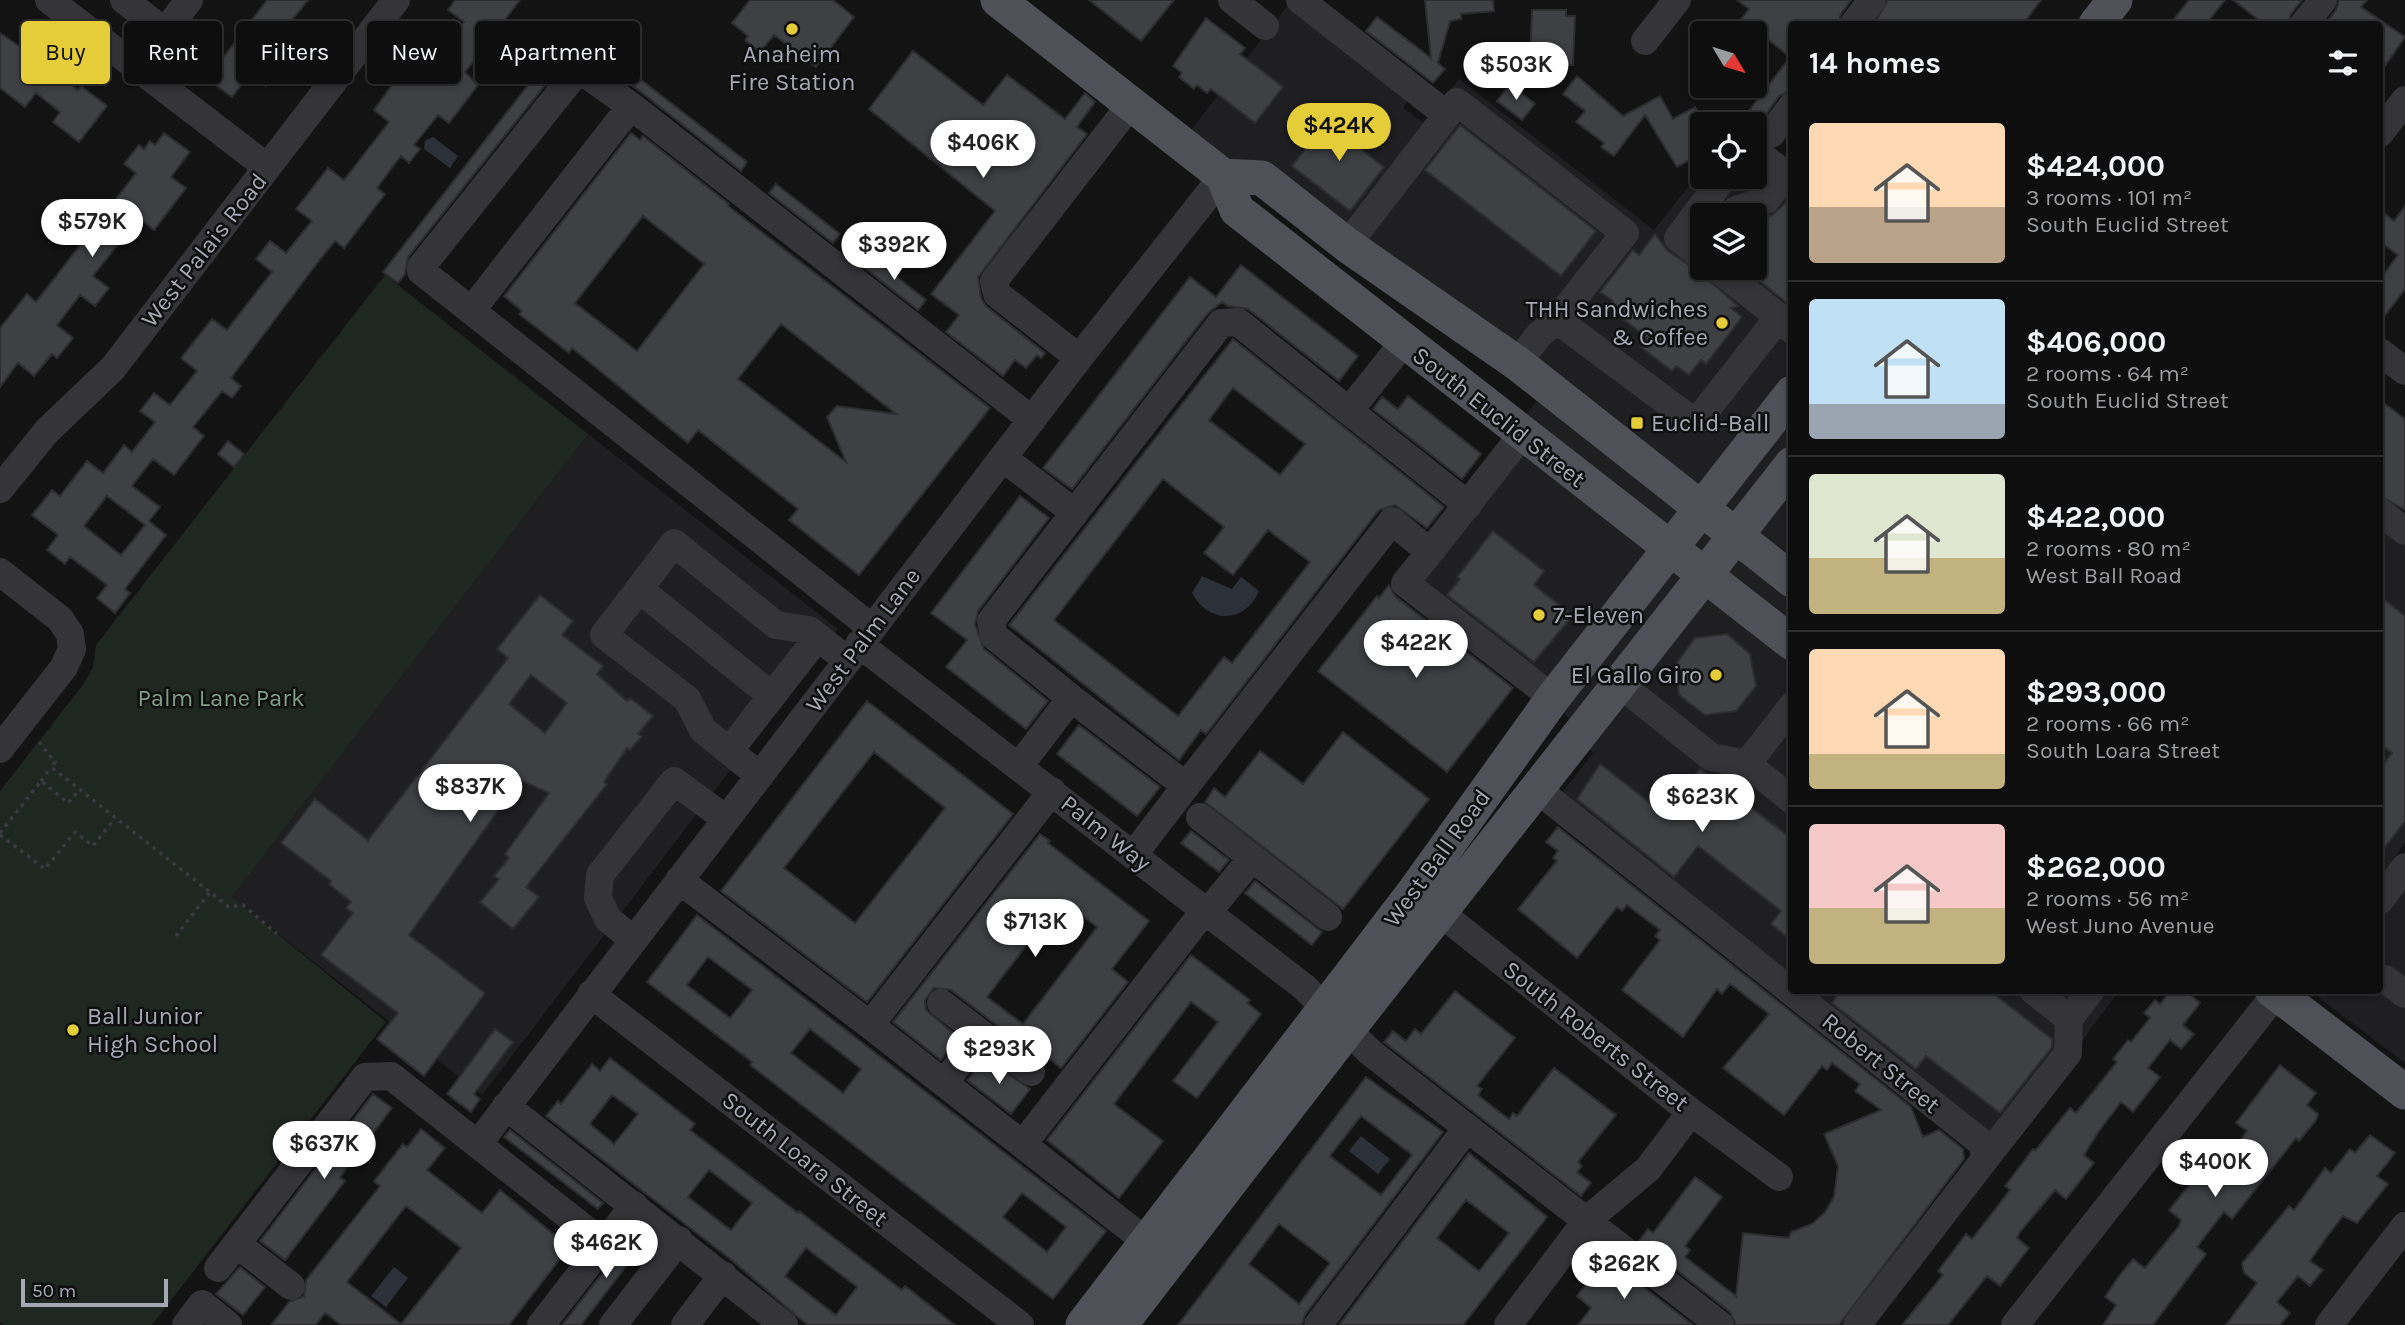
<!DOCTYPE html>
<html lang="en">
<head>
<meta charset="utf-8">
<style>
	body { margin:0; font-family:Karla,sans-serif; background:#1c1c1d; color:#f1f3f6; height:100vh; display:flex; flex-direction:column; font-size:26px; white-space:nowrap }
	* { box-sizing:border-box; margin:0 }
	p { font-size:23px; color:#9b9c9e }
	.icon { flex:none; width:38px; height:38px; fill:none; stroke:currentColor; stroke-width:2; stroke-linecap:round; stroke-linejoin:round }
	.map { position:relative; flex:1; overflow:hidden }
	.side { position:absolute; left:1788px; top:21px; width:595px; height:973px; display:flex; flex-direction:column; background:#0e0e0f; border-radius:7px; box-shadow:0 4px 10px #0003,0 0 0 2px #2e2e2f }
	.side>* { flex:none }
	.top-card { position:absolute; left:21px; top:21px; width:665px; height:63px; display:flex; gap:14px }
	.needle { width:46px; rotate:128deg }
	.controls { position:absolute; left:1690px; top:21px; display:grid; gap:14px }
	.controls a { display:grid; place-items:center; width:77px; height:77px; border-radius:7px; background:#0e0e0f; box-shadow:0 4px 10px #0003,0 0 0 2px #2e2e2f; font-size:35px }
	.scale { position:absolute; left:21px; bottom:18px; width:147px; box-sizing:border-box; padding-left:7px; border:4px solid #a5a7b4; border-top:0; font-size:19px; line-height:24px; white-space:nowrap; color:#a5a7b4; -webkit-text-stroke:5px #0e0e0f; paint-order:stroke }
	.price { position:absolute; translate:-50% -60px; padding:0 16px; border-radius:24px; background:#fff; color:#222; font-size:23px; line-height:46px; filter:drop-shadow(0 2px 4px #0008) }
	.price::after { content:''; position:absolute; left:50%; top:42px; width:21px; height:16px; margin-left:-10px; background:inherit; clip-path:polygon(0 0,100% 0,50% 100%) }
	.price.selected { background:#e5cd39; color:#111 }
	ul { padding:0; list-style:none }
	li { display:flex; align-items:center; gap:21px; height:175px; padding:0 21px }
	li+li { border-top:2px solid #2e2e2f }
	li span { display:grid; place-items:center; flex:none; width:196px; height:140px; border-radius:7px; color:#555 }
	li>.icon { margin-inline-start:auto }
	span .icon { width:84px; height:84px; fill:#fffc; stroke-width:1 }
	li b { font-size:30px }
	h2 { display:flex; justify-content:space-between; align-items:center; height:84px; padding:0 21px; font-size:30px }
	.chip { padding:0 24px; border-radius:7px; background:#0e0e0f; box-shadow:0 4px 10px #0003,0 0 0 2px #2e2e2f; font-size:24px; line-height:63px }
	.chip.selected { background:#e5cd39; color:#111 }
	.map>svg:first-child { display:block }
</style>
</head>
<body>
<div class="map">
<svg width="2405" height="1325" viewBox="0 0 2405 1325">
	<rect width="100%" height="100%" fill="#131314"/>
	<path fill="#1f1f21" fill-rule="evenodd" d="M1289,4L1410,98L1403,108L1424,123L1459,79L1654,230L1703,168V177H1755V139L1792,166V990L2119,991L1995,1158L1547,812L1593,753L1536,674L1403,568L1539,398L1191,130ZM1703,215H1755V268H1703Z
		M588,434L838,629L482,1095L232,897Z
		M2380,503L2405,523V842L2391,862L2405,873V1063L2310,991L2380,990Z"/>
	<path fill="#1f2721" d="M385,275L588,434L232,897L386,1022L152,1325H4L0,1322V791L85,682L93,667L96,645Z"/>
	<path fill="#2c3139" d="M433,137L458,156L450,168L424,149L425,141Z
		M1202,576L1232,589L1241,577L1259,591C1245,624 1208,624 1192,593Z
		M1361,1136L1390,1159L1378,1174L1349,1151Z
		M394,1267L408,1278L386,1307L371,1296Z"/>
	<path fill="#3f4044" stroke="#2d2d30" stroke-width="2" fill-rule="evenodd" d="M267,0H308L283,31L299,44L266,86L250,74L232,97L207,79Z
		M455,0H520L497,30L506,36L492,54L484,48L465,72L478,85L449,123L438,115L414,145L420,149L409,163L401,156L377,188L385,194L344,248L335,241L315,266L231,378L241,386L232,398L222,391L193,427L204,436L174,475L153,459L132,486L160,507L149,521L166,535L125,589L130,593L115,613L97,598L107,585L70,557L65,564L47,550L58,535L32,515L52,490L60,496L87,461L103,473L124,445L132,452L155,422L140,411L154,393L170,405L197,371L181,358L212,319L227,330L272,272L256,259L270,241L286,253L312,221L296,209L328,168L344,180L389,122L374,110L391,86L405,68L420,80L464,22L448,10ZM107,496L145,525L121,555L84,526Z
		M750,0H833L854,17L816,67L774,35L760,52L745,40L748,36L732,23Z
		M1089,0H1174L1141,41Z
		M1425,0H1493L1494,11L1461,14V19L1450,21L1438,63L1445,69L1433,83L1366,31L1377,17L1431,58Z
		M1737,0H1851L1841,14L1838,24H1792V90L1779,96L1755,130V124L1742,120L1757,100L1737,86H1768L1790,57L1766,38L1755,52V33H1730L1749,9Z
		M1888,0H2041L2023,24H1874Z
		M2189,0H2225L2206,24H2170Z
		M2233,0H2302L2291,14L2288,24H2264Z
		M2339,0H2367L2361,7L2405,37L2380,73V24H2325L2336,10Z
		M1532,10H1566V16H1575L1573,65L1530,64Z
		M1206,18L1245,48L1240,54L1283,87L1255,123L1211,89L1207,93L1197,85L1194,89L1179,77L1182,73L1173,66Z
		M573,27L747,162L741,171L641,92L589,55L576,52L566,59L408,257L405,274L398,283L383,272Z
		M0,33L35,57L38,53L57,67L53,71L78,90L81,86L107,106L79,142L53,122L60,112L36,93L25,107L0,88Z
		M913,51L983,105L1007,75L1065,119L1085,93L1095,102L1077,127L1087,134L978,277L981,298L986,306L1045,353L1041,358L1037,355L1026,368L1015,360L1003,376L946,332L959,315L931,294L995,211L869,109Z
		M1577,76L1623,116L1660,96L1673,119L1695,107L1703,120V153L1677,167L1645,115L1614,156L1601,147L1604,143L1576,122L1585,111L1563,94Z
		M1510,84L1535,104L1522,120L1497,101Z
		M1332,114L1367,142L1361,149L1384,167L1350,211L1292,166Z
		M1460,125L1596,231L1561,276L1425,170Z
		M164,133L190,152L171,177L186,188L154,230L139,218L93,276L109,288L95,306L80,295L57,325L73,338L57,358L52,354L34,376L18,363L0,387V328L27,294L36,302L136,173L124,164L139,145L144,149L150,141L155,145Z
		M631,133L640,140L643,136L729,204L728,206L990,408L859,575L789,520L798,509L698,430L688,443L572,348L569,353L519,314L522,311L504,296ZM643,216L704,264L637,351L575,303ZM781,324L896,414L837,406L827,417L846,462L738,379Z
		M776,184L840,234L833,243L769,193Z
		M1792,197V299L1786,302L1743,268H1755V221L1772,215Z
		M2405,206V289L2380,322V279L2398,255L2380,242V210L2394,221Z
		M1655,234L1668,251L1701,273L1738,306L1731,308L1742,317L1706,364L1701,360L1689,375L1676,366L1672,371L1641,347L1648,338L1608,308L1613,301L1600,292L1633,250L1639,255Z
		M869,255L926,300L918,310L861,265Z
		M1241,265L1358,356L1339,381L1248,309L1228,306L1222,302L1208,313L1072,489L1043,468L1190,277L1216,297Z
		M1233,339L1444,507L1427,528L1395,505L1379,510L1206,734L1201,730L1179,760L1009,625ZM1233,388L1305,444L1280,475L1209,420ZM1163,479L1224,527L1204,553L1233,575L1268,530L1310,562L1232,663L1224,657L1178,716L1054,620Z
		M1408,396L1481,454L1462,479L1373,409L1382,397L1398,409Z
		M2380,400L2405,419V510L2380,496Z
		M228,441L244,454L234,467L218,454Z
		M1020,496L1049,518L978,611L975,624L984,649L1048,701L1026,729L946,667L967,640L931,613Z
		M1493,531L1544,571L1534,585L1568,612L1565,616L1569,620L1534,662L1447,595L1460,579L1457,577Z
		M1389,585L1395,596L1513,688L1447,772L1318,671L1377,596L1379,598Z
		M540,595L573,621L562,635L603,666L597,674L627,701L630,698L653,716L638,734L642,736L630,750L627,748L604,782L607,784L526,887L539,897L513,929L480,902L499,879L494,876L509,858L505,854L549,793L520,780L409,935L485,993L424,1076L377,1039L398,1013L321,955L353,913L346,908L351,902L329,884L331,881L281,843L315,799L368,840L508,658L497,649ZM531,675L567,703L545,733L509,704Z
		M2380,596L2405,616V821L2380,854V768L2392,753L2380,744Z
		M1727,634L1750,654L1756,686L1736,711L1705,715L1679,695L1676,664L1695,638Z
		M867,701L1013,814L867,1002L721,891ZM874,752L945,808L855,923L784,868Z
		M1079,725L1160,787L1137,816L1057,754Z
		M1343,732L1429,799L1343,909L1205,802L1214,788L1225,797L1260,751L1303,784Z
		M1600,764L1671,819L1690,795L1683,790L1700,769L1792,839V941L1771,924L1781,911L1698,846L1674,877L1577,799Z
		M1558,827L1911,1107L1923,1137L1939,1130L1963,1149L1964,1159L1839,1325H1736L1730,1312L1639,1241L1648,1229L1653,1233L1695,1177L1722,1197L1685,1246L1690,1250L1685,1257L1736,1296L1743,1233L1789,1238L1791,1232L1812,1224L1825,1212L1834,1197L1838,1166L1824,1134L1881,1110L1855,1091L1860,1084L1832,1063L1827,1070L1822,1066L1784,1115L1723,1068L1769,1014L1730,984L1722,994L1717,989L1683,1037L1622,990L1660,940L1655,936L1660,930L1627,905L1622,911L1617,907L1577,958L1518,909L1557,861L1553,858L1558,851L1546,842Z
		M1191,831L1229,860L1219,872L1181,843Z
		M1040,834L1050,841L1048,843L1149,921L1112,969L1128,982L1061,1068L1046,1056L1043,1061L951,990L934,988L925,1000L926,1010L958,1037L941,1060L893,1022ZM1061,900L1097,927L1023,1024L987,997Z
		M1255,881L1322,932L1312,945L1245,893Z
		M697,915L1106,1231L1053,1299L750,1065L752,1062L647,982ZM708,957L752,990L730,1018L687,985ZM810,1029L861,1069L843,1093L791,1053ZM1022,1193L1066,1227L1047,1252L1003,1217Z
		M1191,955L1250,1000L1247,1003L1261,1014L1197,1098L1173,1081L1218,1022L1191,1002L1114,1104L1163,1141L1119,1198L1047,1140Z
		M1841,990H1989L2052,1039V1047L2000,1113L1926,1056L1916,1069L1832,1003Z
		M2171,990H2185L2200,1003L2183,1025L2194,1034L2181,1049L2170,1040L2148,1068L2160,1077L2133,1112L2121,1102L2099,1131L2084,1155L2094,1163L2066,1199L2055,1190L2020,1232L2017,1238L2029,1248L2000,1286L1987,1276L1948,1325H1902L1943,1275L1938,1271L1966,1234L1972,1239L2010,1190L2005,1186L2033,1149L2035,1151L2070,1108L2076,1113L2117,1062L2113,1059L2128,1040L2131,1042L2150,1018L2144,1013L2155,1000L2160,1004Z
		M1455,991L1515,1038L1477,1086L1482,1089L1478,1095L1493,1107L1509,1119L1513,1113L1517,1116L1554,1068L1616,1115L1578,1162L1582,1166L1577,1172L1591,1183L1581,1196L1384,1042L1393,1031L1406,1041L1415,1029L1421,1034Z
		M495,1029L513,1042L474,1094L480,1099L471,1112L447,1094Z
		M610,1058L695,1124L690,1130L798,1213L799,1211L902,1290L905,1286L955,1325H808L799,1318L734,1262L546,1116L558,1101L561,1104L592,1064L600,1071ZM612,1095L638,1114L614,1144L590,1124ZM709,1170L752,1203L731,1230L688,1197ZM806,1248L857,1287L836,1315L785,1276Z
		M985,1058L1030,1089L1011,1114L967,1080Z
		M2280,1065L2316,1093L2307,1105L2318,1114L2316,1120L2299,1141L2296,1138L2232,1219L2224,1212L2197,1247L2206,1254L2153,1325H2103L2116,1305L2105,1297L2119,1276L2133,1259L2145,1268L2179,1226L2181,1220L2169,1210L2198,1174L2210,1183L2231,1155L2229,1154L2247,1131L2236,1123Z
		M1366,1077L1443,1132L1305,1315L1302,1325H1178ZM1361,1116L1412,1155L1381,1195L1330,1156ZM1279,1224L1330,1263L1299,1304L1249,1264Z
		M373,1094L392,1108L340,1177L345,1181L285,1260L260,1241Z
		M421,1129L445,1148L427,1170L482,1213L500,1190L569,1247L509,1325H341L325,1313L316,1325H271L289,1302L304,1296L306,1280L380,1186L374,1181L403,1144L407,1147ZM406,1206L461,1248L401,1324L347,1282Z
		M510,1130L603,1203L598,1209L504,1137Z
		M2370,1135L2395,1153L2377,1176L2388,1184L2357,1223L2343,1216L2326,1238L2310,1261L2323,1270L2310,1286L2298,1276L2277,1302L2290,1313L2280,1325H2226L2257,1283L2244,1273L2242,1263L2289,1206L2294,1210L2325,1168L2331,1173L2350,1149L2355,1153Z
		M1469,1153L1547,1217L1463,1325H1339ZM1466,1200L1509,1233L1479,1271L1437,1238Z
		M636,1230L646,1237L638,1251L581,1325H562Z
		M1606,1258L1693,1325H1578L1591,1308L1577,1296Z
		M240,1267L265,1287L243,1315L216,1294Z"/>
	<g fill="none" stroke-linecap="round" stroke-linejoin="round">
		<path stroke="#3a3a40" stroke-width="3.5" stroke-dasharray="3.5 5" stroke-linecap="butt" d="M39,742L55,762L51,767L229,907L243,905L277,934
			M41,781L51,767
			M0,833L41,781L68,803L80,789
			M0,835L45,869L75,832L93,846L115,818
			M176,936L210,892"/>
		<path stroke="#343439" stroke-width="28" d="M49,0L267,167
			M124,0L165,32L189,0
			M1232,0L1265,26
			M1300,0L1447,115
			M1854,24L1872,0
			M2304,24L2323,0
			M1645,41L1677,0
			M2380,133L2405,100
			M1771,134L1792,106
			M1732,215L1736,210L1766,200L1786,175L1755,151
			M1347,245L1457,102L1625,233L1557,320
			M1703,257L1678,238L1724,177
			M1717,268L1779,317
			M471,311L631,106
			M2380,352L2405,371
			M1079,358L997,294L994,281L1131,104
			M1517,363L1539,335L1557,320L1686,416L1699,419L1779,317L1792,330
			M1349,411L1468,505
			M1003,458L1075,513
			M0,489L47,431L113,368L396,0
			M2380,512L2405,531
			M1430,552L1405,583L1553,698
			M0,572L60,619L70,634L72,649L64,667L0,749
			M639,589L772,696
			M872,628L421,271V267L579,69L631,106L1032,420
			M859,644L1304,987L1370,1052L1720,1325
			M1621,685L1711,757L1747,764L1792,800
			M1071,698L994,636L991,621L1221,323L1238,322L1349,411L1404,342
			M729,751L818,637
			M1747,764L1792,706
			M1020,765L1071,698L1186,786L1392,521L1430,552L1522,435
			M760,776L703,730L687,699L604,635L674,543L776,625L809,630L847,660
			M1538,790L1982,1143L1985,1155L1982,1163L1857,1325
			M1200,817L1328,917
			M1134,854L1186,786
			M679,880L870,1025L1161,1253
			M1423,899L1691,1112L1779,1177
			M2380,900L2405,867
			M1208,912L1252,858
			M632,939L608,919L598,898L600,875L674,781L726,819
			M2385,979L2405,994
			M2033,990L2069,1019L2091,990
			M591,994L1020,1325
			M941,1003L1031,1072
			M870,1025L1052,791
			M944,1083L982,1034
			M506,1106L784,1325
			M478,1144L1079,358L1223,176
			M1023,1144L1205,910
			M1982,1163L2068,1053L2069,1019
			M237,1244L291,1286
			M604,1244L634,1205
			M218,1268L365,1077L391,1076L604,1244L541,1325
			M186,1325L202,1304L228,1325
			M613,1325L679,1240
			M685,1325L723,1275
			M1318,1325L1467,1128
			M1508,1325L1587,1220L1648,1169L1691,1112
			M2015,1325L2279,990
			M2329,1325L2405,1226"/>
		<path stroke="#505058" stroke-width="35" d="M998,0L1223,176L1237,210L1792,643
			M2096,24L2115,0
			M1223,176L1262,178L1347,245L1517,363L1792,580
			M2272,990L2405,1092
			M1083,1325L1414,892L1553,698L1792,393
			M1120,1325L1348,1029L1792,464"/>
	</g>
	<g fill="#e5cd39" stroke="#0e0e0f" stroke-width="2.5">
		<circle cx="792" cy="29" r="7"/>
		<circle cx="1722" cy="323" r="7"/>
		<rect x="1630" y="416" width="14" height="14" rx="3.5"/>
		<circle cx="1539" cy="615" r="7"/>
		<circle cx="1716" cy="675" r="7"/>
		<circle cx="73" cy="1030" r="7"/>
	</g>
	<g text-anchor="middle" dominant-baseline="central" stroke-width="5" stroke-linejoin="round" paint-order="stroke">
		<g font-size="24" fill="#a5a7b4" stroke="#0e0e0f" text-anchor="start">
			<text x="792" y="54" text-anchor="middle">Anaheim<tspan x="792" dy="28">Fire Station</tspan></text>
			<text x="1708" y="309" text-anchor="end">THH Sandwiches<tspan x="1708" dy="28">&amp; Coffee</tspan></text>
			<text x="1651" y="423">Euclid-Ball</text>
			<text x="1553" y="615">7-Eleven</text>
			<text x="1702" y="675" text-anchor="end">El Gallo Giro</text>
			<text x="87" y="1016">Ball Junior<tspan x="87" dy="28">High School</tspan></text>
		</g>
		<g font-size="24" fill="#a5a7b4" stroke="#0e0e0f">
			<text transform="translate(204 250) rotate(-52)">West Palais Road</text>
			<text transform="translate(1499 417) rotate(38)">South Euclid Street</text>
			<text transform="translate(863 640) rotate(-53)">West Palm Lane</text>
			<text transform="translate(1106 833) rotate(38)">Palm Way</text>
			<text transform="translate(1437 858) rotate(-54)">West Ball Road</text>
			<text transform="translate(1596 1036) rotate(38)">South Roberts Street</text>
			<text transform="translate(1881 1063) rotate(39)">Robert Street</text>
			<text transform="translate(805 1159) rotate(38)">South Loara Street</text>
		</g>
		<g font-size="24" fill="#7d9e85" stroke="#0e0e0f">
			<text x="221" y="698">Palm Lane Park</text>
		</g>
	</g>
</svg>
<div class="controls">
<a><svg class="needle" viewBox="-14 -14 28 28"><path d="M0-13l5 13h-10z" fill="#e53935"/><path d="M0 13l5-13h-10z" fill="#9b9c9e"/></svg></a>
<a><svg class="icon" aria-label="locate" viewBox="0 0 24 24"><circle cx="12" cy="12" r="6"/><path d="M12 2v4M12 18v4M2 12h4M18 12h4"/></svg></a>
<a><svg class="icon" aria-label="layers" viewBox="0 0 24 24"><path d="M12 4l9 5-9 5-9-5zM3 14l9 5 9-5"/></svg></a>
</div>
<div class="scale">50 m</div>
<b class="price" style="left:1516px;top:102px">$503K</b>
<b class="price selected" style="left:1339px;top:163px">$424K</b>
<b class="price" style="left:983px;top:180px">$406K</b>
<b class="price" style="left:92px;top:259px">$579K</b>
<b class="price" style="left:894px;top:282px">$392K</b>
<b class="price" style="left:1416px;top:680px">$422K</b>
<b class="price" style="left:470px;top:824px">$837K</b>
<b class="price" style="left:1702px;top:834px">$623K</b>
<b class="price" style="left:1035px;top:959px">$713K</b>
<b class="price" style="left:999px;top:1086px">$293K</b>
<b class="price" style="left:324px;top:1181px">$637K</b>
<b class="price" style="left:2215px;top:1199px">$400K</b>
<b class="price" style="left:606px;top:1280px">$462K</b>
<b class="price" style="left:1624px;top:1301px">$262K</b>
<div class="top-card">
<a class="chip selected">Buy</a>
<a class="chip">Rent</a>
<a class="chip">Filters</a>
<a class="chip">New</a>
<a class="chip">Apartment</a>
</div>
<section class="side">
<h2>14 homes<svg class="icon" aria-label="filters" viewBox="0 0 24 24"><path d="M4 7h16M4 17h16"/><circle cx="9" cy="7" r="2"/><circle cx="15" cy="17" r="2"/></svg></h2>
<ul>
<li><span style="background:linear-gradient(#ffd9b3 60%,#b9a48a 0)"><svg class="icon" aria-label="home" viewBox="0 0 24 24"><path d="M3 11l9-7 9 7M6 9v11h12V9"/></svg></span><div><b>$424,000</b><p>3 rooms · 101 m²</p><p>South Euclid Street</p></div></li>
<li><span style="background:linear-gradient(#bfe0f5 75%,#9aa5b1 0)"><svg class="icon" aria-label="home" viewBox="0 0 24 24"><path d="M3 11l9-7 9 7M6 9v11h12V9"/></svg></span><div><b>$406,000</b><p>2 rooms · 64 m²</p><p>South Euclid Street</p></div></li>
<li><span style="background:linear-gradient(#dfe7d0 60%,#c2b280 0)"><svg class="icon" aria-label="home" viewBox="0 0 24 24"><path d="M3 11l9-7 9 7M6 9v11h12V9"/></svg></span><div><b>$422,000</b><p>2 rooms · 80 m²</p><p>West Ball Road</p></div></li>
<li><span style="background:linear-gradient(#ffd9b3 75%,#c2b280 0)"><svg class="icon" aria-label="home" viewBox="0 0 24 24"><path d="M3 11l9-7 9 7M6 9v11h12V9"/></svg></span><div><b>$293,000</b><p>2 rooms · 66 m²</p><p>South Loara Street</p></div></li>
<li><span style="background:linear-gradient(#f6c9c9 60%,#c2b280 0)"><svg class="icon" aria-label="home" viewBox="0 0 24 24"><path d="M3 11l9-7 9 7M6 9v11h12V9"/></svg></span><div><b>$262,000</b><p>2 rooms · 56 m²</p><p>West Juno Avenue</p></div></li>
</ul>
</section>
</div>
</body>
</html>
